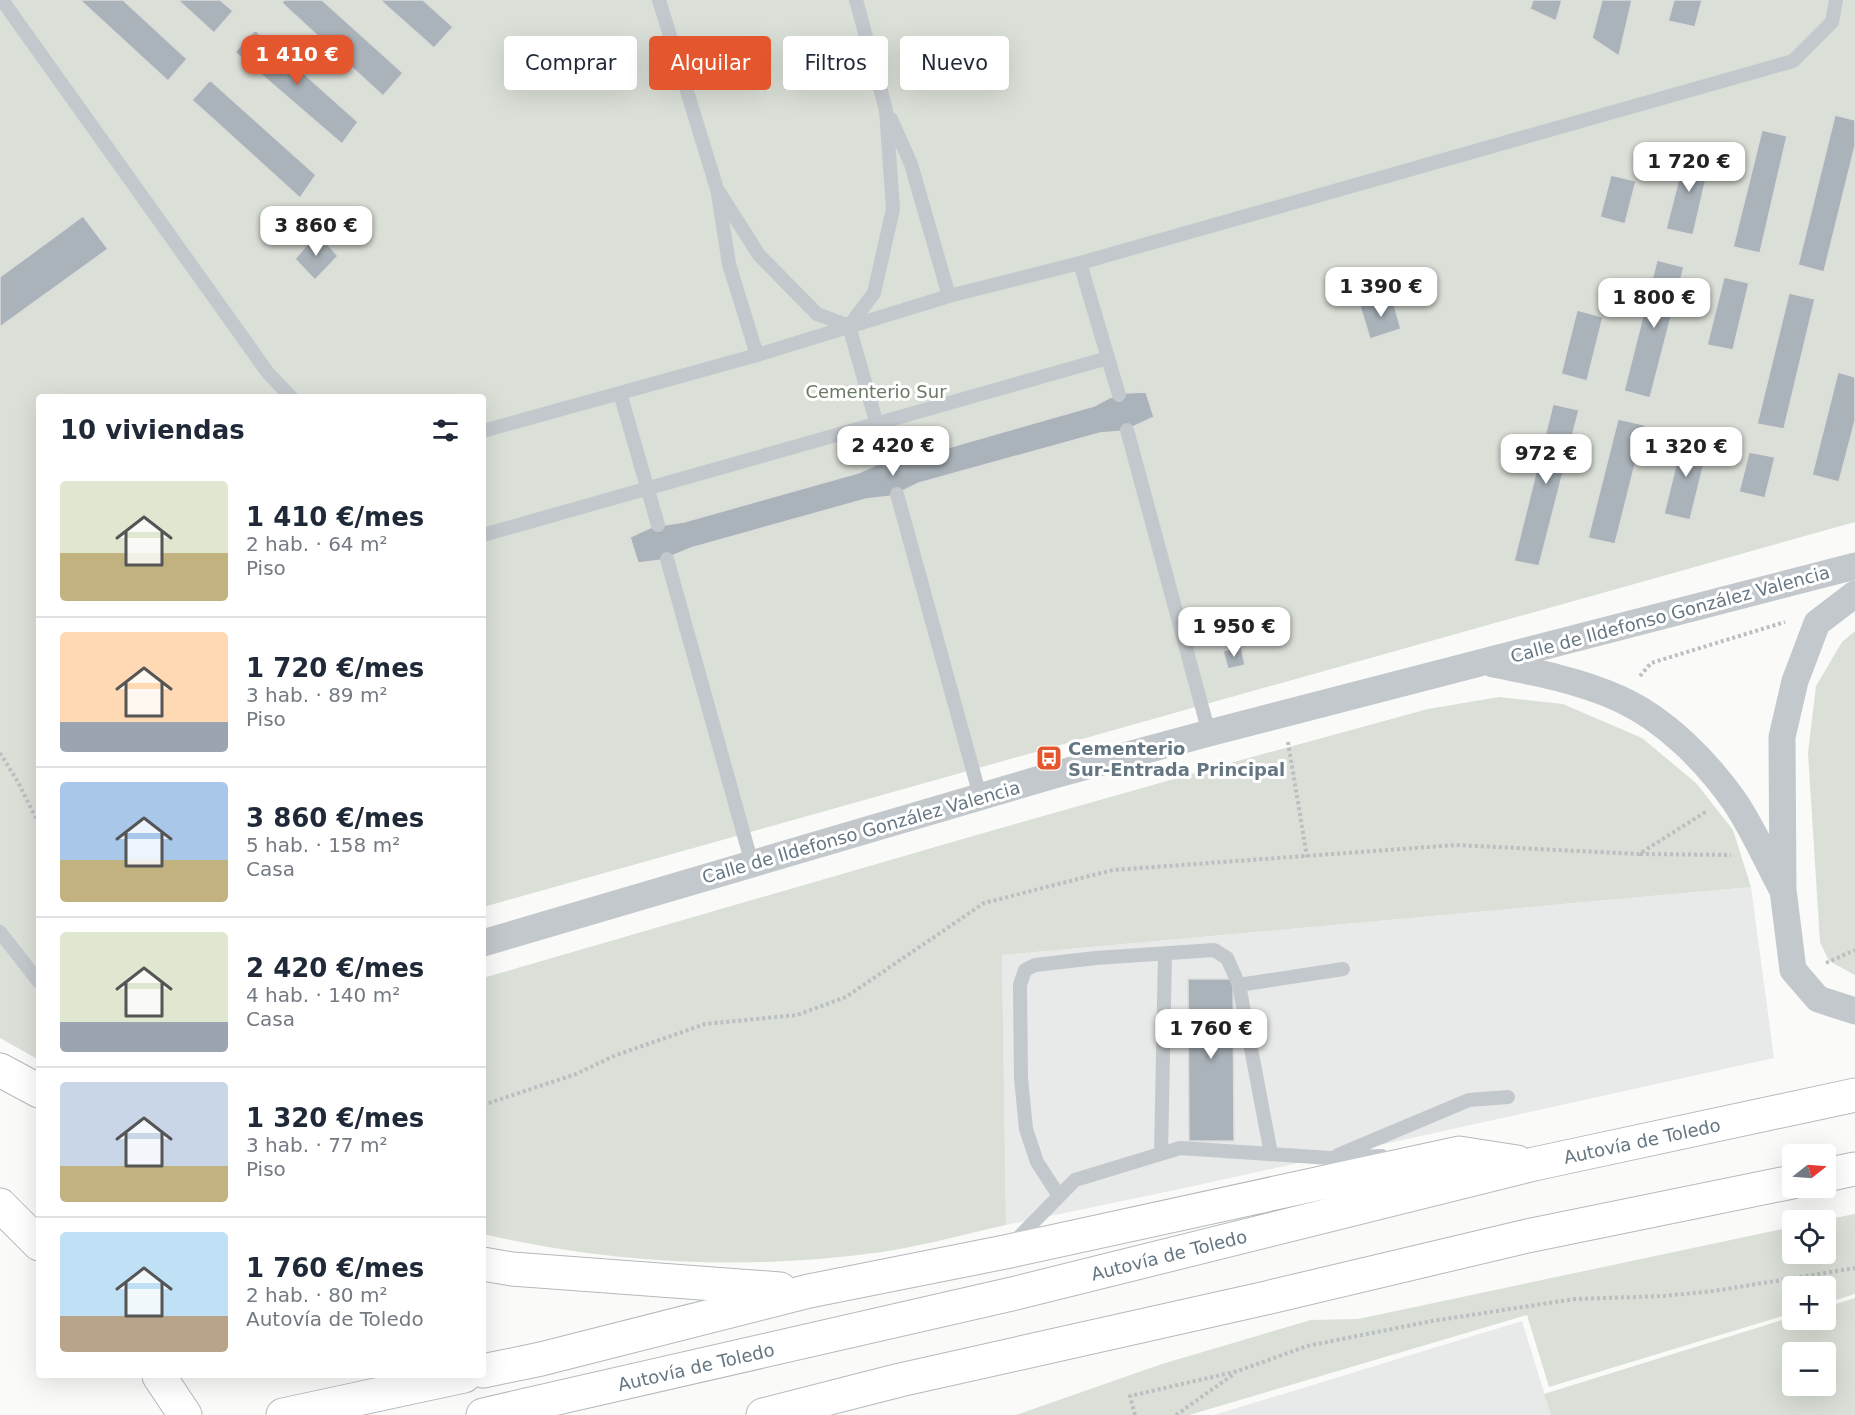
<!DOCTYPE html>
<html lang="es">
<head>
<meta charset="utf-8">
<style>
	body { margin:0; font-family:"DejaVu Sans",sans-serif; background:#f2f2f3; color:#1f2937; height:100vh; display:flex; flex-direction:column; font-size:22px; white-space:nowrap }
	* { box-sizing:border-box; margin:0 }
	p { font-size:20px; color:#747a83 }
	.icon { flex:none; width:33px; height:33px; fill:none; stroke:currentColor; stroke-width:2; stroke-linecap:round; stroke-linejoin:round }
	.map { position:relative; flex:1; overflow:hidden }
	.drawer { position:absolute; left:36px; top:394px; width:450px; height:984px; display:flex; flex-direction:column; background:#fff; border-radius:6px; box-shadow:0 6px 24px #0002 }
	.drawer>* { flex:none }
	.hud { position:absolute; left:504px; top:36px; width:570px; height:54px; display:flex; gap:12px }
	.needle { width:39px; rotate:73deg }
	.controls { position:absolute; left:1782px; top:1144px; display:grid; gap:12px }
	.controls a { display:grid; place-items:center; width:54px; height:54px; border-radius:6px; background:#fff; box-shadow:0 6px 24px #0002; font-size:30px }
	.price { position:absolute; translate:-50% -51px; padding:0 14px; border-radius:12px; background:#fff; color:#222; font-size:20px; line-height:39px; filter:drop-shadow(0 2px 3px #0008) }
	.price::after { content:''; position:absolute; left:50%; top:36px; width:18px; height:14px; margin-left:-9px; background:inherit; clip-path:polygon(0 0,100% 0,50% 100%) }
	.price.current { background:#e4572e; color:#fff }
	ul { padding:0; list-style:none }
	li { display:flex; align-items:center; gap:18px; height:150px; padding:0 24px }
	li+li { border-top:2px solid #e0e1e3 }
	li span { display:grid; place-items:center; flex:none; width:168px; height:120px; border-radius:6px; color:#555 }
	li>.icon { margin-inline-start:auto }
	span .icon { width:72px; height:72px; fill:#fffc; stroke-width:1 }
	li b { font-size:26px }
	h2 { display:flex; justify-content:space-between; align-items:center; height:72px; padding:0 24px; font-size:26px }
	.pill { padding:0 21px; border-radius:6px; background:#fff; box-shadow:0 6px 24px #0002; font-size:21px; line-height:54px }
	.pill.current { background:#e4572e; color:#fff }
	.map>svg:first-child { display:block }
</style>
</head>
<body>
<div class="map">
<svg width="1855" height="1415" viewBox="0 0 1855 1415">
	<rect width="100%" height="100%" fill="#fafaf8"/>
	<path fill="#e8e9e9" d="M1751,887L1774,1058L1180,1189L1006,1225L1002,955Z
		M1522,1321L1551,1415H1214Z"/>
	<path fill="#dadfd7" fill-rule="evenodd" d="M0,0H1855V522L483,907V398H39V1060L0,1038Z
		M1855,631V975L1829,961L1820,942L1808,753L1816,686L1842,642Z
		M1499,697L1563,704L1642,738L1696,783L1733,830L1751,887L1002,955L1006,1225C964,1234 923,1246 881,1252C749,1271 612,1264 483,1234V978L980,834L1234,762L1428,709Z
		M1855,1214V1294L1826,1303V1287H1792V1313L1549,1387L1527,1315L1189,1415H1016L1162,1364L1311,1320L1358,1319L1792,1227V1254H1826V1221H1819Z
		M1855,1298V1415H1551L1544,1394L1792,1317V1320H1826V1307ZM1792,1353H1826V1386H1792Z"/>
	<path fill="#aab3b9" stroke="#dcdcda" stroke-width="1.5" d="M80,0H123L187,59L168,81Z
		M178,0H220L233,11L214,33Z
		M284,0H322L403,73L383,96L282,3Z
		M380,0H423L453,27L434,48Z
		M1533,0H1562L1556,21L1530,9Z
		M1602,0H1632L1619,56L1592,38Z
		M1674,0H1702L1695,27L1668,21Z
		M255,30L358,122L342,144L235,52Z
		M210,80L316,175L300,198L192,100Z
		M1835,115L1855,120V146L1824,272L1798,265Z
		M1762,130L1787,136L1760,253L1733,247Z
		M1686,151L1711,157L1693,235L1666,229Z
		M1611,175L1636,181L1625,224L1600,217Z
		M83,216L108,249L0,327V277Z
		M317,233L338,256L315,280L295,259Z
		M1657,260L1684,267L1650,398L1624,391Z
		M1724,277L1749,283L1733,350L1707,345Z
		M1789,293L1815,299L1784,429L1757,424Z
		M1392,297L1401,329L1370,339L1360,306Z
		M1577,310L1603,317L1587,381L1561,374Z
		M1838,372L1855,377V421L1839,482L1812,475Z
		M1146,392L1154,417L1124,431L1100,433L919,483L892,496L866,499L691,548L662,560L638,563L630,537L652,527L684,522L858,473L890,459L911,458L947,448L1094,406L1109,398L1126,393Z
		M1553,404L1579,410L1539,566L1514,561Z
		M1618,419L1645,425L1615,544L1588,538Z
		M1683,436L1709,443L1690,520L1664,514Z
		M1749,452L1775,457L1765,498L1739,492Z
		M1241,646L1245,665L1228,669L1223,651Z
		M1188,979H1233L1234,1141H1189Z"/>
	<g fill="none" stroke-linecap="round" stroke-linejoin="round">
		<g stroke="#b4b9bd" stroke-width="35">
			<path id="highway" d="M0,1070L39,1091
				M1826,1175L1855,1169
				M0,1205L39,1244
				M483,1264L512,1269L780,1289
				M483,1371L541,1359L809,1291L1005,1252L1459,1153L1517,1162
				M159,1376L185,1415
				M283,1415L464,1376
				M483,1415L1016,1293L1534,1164L1855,1095
				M763,1415L900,1380L1266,1298L1527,1236L1792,1182"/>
		</g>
		<path stroke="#bbbfc2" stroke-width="4" stroke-dasharray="3 3" stroke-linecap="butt" d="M1640,676L1651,663L1785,622
			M1288,742L1307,857
			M0,753L18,782L39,824
			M1640,854L1731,855
			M1826,963L1855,950
			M483,1105L576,1074L614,1056L705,1024L797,1015L846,997L984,903L1113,870L1456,845L1639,854L1707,811
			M1135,1415L1130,1396L1238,1371L1307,1346L1432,1321L1575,1299L1663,1296L1714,1291L1855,1268
			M1176,1415L1234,1374"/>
		<path stroke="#c3c8cc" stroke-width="14" d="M2,0L268,373L292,398
			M659,0L717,189L759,255L817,314L849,326
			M891,119L911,164L949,296
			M718,194L729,264L757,355
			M849,326L874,293L893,209L886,110L856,0
			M849,326L887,460
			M1108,358L1119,395
			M620,393L658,525
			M1127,430L1209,733
			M483,431L757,355L949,296L1080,263L1793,61L1832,22L1836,0
			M897,494L980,796
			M483,535L1108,358L1080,263
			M667,559L752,864
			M0,932L39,982
			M1239,985L1343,969
			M1161,1153L1165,954
			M1338,1155L1469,1100L1508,1097
			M1059,1196L1037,1162L1026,1129L1021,1078L1020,985L1025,970L1035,965L1096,958L1214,950L1227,958L1239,985L1271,1154
			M1013,1243L1075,1180L1180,1148L1330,1158L1382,1156"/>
		<path stroke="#c3c8cc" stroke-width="27" d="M1855,594L1817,623L1795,681L1782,737L1783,890L1793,970L1818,999L1855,1011
			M1493,664C1535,672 1581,681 1620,699C1666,720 1707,762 1735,802C1753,829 1766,859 1781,887
			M483,943L1054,775L1209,733L1855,566"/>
		<use href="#highway" stroke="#fff" stroke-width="33"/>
	</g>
	<defs>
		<g id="bus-square" transform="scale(1.35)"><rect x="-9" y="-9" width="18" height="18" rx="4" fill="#e4572e" stroke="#fff"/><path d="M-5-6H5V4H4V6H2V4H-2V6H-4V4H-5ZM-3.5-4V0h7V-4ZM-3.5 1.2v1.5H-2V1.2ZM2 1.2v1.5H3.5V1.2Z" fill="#fff"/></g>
	</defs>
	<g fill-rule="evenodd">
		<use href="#bus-square" x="1049" y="758"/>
	</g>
	<g text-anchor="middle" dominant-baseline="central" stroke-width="6" stroke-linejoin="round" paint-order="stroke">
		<g font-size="18" fill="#687a64" stroke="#fff">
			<text x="876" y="391">Cementerio Sur</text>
		</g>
		<g font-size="18" fill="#657683" stroke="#fff">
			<text transform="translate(1670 614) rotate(-15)">Calle de Ildefonso González Valencia</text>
			<text transform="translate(861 832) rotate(-16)">Calle de Ildefonso González Valencia</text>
			<text transform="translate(1642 1141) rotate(-12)">Autovía de Toledo</text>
			<text transform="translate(1169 1255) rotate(-14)">Autovía de Toledo</text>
			<text transform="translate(696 1367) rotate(-13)">Autovía de Toledo</text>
		</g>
		<g font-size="18" font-weight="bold" fill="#657683" stroke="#fff" text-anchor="start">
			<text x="1068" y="748">Cementerio<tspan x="1068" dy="21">Sur-Entrada Principal</tspan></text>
		</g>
	</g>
</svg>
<div class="controls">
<a><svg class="needle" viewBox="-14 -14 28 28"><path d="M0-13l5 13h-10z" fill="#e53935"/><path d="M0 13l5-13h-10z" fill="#747a83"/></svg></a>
<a><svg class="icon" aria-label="locate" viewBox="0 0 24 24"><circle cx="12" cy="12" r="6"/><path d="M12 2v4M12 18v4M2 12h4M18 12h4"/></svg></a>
<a>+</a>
<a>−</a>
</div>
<b class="price current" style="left:297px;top:86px">1 410 €</b>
<b class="price" style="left:1689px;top:193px">1 720 €</b>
<b class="price" style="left:316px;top:257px">3 860 €</b>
<b class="price" style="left:1381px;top:318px">1 390 €</b>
<b class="price" style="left:1654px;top:329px">1 800 €</b>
<b class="price" style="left:893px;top:477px">2 420 €</b>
<b class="price" style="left:1686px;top:478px">1 320 €</b>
<b class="price" style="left:1546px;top:485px">972 €</b>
<b class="price" style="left:1234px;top:658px">1 950 €</b>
<b class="price" style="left:1211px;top:1060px">1 760 €</b>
<div class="hud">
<a class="pill">Comprar</a>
<a class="pill current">Alquilar</a>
<a class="pill">Filtros</a>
<a class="pill">Nuevo</a>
</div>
<section class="drawer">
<h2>10 viviendas<svg class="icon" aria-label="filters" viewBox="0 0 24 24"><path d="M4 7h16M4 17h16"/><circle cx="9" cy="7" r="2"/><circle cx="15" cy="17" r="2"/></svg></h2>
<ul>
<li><span style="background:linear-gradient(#dfe7d0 60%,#c2b280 0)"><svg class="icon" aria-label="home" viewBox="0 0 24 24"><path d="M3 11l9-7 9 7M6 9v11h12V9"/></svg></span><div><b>1 410 €/mes</b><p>2 hab. · 64 m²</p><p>Piso</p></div></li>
<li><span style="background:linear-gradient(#ffd9b3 75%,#9aa5b1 0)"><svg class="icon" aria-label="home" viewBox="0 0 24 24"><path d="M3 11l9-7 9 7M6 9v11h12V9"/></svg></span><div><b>1 720 €/mes</b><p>3 hab. · 89 m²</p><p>Piso</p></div></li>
<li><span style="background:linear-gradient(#a9c7e8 65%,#c2b280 0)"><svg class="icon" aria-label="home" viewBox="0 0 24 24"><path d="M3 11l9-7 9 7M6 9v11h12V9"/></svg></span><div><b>3 860 €/mes</b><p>5 hab. · 158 m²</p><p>Casa</p></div></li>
<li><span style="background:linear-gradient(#dfe7d0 75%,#9aa5b1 0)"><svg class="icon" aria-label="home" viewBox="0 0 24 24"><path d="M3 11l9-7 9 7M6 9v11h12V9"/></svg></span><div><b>2 420 €/mes</b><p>4 hab. · 140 m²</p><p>Casa</p></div></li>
<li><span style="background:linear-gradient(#c9d6e8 70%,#c2b280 0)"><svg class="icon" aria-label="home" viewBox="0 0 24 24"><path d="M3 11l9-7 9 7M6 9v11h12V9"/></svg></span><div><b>1 320 €/mes</b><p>3 hab. · 77 m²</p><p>Piso</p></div></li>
<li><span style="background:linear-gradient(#bfe0f5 70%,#b9a48a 0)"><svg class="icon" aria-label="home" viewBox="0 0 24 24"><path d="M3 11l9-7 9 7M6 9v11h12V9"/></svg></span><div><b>1 760 €/mes</b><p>2 hab. · 80 m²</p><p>Autovía de Toledo</p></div></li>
</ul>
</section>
</div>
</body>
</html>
